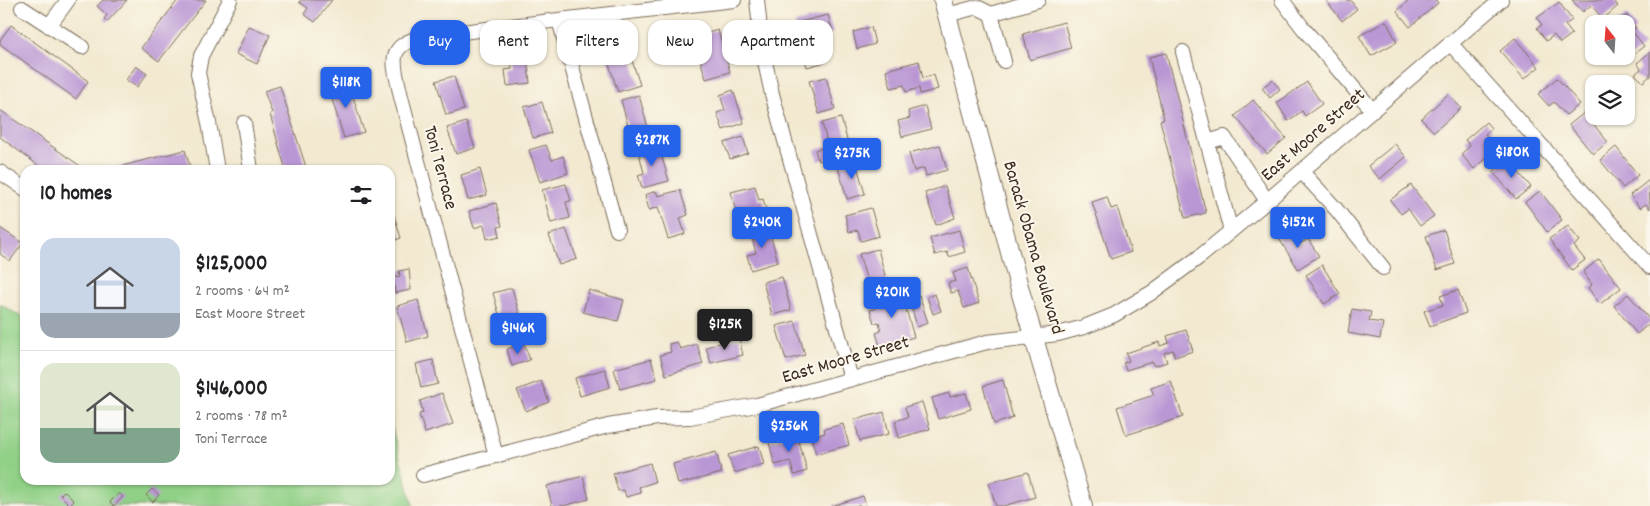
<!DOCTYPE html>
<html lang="en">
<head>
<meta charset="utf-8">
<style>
	body { margin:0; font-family:Dekko,sans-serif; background:#f6f6f6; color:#202124; height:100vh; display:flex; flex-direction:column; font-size:19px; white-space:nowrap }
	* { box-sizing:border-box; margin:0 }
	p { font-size:16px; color:#757577 }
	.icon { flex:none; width:28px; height:28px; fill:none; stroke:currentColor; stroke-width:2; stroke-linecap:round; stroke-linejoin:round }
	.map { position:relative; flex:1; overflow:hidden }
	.details { position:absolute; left:20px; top:165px; width:375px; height:320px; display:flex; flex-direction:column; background:#fff; border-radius:15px; box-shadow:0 1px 4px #0004 }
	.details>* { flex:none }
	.guide { position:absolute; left:410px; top:20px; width:475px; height:45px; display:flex; gap:10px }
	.needle { width:32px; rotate:343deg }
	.buttons { position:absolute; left:1585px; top:15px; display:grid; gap:10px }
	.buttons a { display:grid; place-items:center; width:50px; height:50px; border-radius:10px; background:#fff; box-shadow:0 1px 4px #0004; font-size:25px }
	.price { position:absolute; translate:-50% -42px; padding:0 11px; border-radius:5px; background:#2563eb; color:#fff; font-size:16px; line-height:32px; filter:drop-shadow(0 1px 2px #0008) }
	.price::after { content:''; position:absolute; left:50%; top:30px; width:15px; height:11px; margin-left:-8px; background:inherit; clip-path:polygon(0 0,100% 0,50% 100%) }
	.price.active { background:#222; color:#fff }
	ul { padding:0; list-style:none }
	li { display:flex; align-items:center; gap:15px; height:125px; padding:0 20px }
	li+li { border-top:1px solid #e0e0e0 }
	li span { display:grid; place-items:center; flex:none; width:140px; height:100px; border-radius:15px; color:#555 }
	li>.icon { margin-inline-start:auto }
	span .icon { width:60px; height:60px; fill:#fffc; stroke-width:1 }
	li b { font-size:21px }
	h2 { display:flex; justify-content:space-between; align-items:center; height:60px; padding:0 20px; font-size:21px }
	.tag { padding:0 18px; border-radius:15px; background:#fff; box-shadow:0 1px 4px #0004; font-size:18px; line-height:45px }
	.tag.active { background:#2563eb; color:#fff }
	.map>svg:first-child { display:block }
</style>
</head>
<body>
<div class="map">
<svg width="1650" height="506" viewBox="0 0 1650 506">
	<rect width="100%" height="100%" fill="#fbf7ec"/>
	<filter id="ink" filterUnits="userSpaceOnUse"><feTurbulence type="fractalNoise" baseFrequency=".02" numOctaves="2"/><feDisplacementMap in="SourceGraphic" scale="10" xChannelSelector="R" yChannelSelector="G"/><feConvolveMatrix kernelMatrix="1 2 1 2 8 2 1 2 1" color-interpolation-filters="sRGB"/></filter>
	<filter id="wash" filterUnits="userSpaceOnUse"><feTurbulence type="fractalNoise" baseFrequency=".0096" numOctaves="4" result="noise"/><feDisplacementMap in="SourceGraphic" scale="20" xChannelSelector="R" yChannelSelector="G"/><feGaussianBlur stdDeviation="1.12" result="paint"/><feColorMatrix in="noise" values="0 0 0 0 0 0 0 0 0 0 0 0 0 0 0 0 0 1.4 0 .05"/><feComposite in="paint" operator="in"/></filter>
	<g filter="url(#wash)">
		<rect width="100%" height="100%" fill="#f2e9d0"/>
		<path fill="#90d086" stroke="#667d52" d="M0,304L25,319V480H390V421L413,506H0Z"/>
		<g id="blocks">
			<path fill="#b996d4" d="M103,0H127L107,22L104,19L107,15L97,6Z
				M178,0H206L159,61L141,48Z
				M301,0H332L315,22L304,14L308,8L299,2Z
				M1326,0H1350L1357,9L1342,21Z
				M1409,0H1436L1438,3L1410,27L1397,11Z
				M1572,0H1613L1618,6L1603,19L1591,5L1583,12Z
				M1559,2L1572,20L1565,25L1572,34L1560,43L1554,35L1546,41L1537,28L1542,25L1537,18Z
				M828,15L833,32L819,36L826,62L807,67L795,23Z
				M1627,15L1636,28L1632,31L1644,46L1630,57L1626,52V24H1615Z
				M1386,21L1397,42L1371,56L1359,36Z
				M1064,22L1071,48L1030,60L1023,34Z
				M11,25L88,81L76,99L0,44V40Z
				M249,26L270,35L257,64L236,54Z
				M871,27L875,44L857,49L853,32Z
				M718,30L730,72L706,79L696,46L707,43L704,34Z
				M1515,38L1539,67L1524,79L1500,51Z
				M628,48L640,85L618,92L606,55Z
				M1650,52V76L1643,82L1635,74L1641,69L1637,63Z
				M1166,53L1206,213L1185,218L1160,120L1164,119L1149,57Z
				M527,58L530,83L507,86L505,70L512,69L511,60Z
				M919,61L923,78L934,75L938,89L920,94L919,88L906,92L904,85L891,88L886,70Z
				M136,66L147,74L137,87L126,80Z
				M454,76L464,110L446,115L436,81Z
				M826,77L835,109L819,114L809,81Z
				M1557,78L1580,104L1566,115L1554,102L1549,106L1538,94Z
				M348,80L364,132L344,138L328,87Z
				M1272,80L1280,89L1270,98L1262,88Z
				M1307,82L1322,104L1305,116L1302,111L1288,121L1277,103Z
				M280,86L307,170H286L279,147L270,114L272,113L264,91Z
				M733,90L744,123L723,130L717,113L725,110L720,95Z
				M1448,94L1461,108L1434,132L1421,119Z
				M639,95L649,132L631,137L621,100Z
				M1253,100L1286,138L1267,154L1235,116Z
				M542,102L551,133L533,138L524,107Z
				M925,106L931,129L902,137L898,121L910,118L908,111Z
				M0,110L86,170H45L35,163L0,137Z
				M1584,113L1608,142L1593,154L1569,125Z
				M841,118L851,154L818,161L815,150L828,146L822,123Z
				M466,122L475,148L456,154L447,128Z
				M1486,122L1492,129L1485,134L1498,149L1474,169L1461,154L1470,146L1465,140Z
				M743,137L748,153L730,159L724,143Z
				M658,144L669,181L642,188L638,175L644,173L638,149Z
				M1395,144L1406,157L1380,179L1368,166Z
				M546,145L552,160L563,156L568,173L540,182L529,150Z
				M940,145L947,170L926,176L924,168L914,171L909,153Z
				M1616,147L1638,175L1623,188L1600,160Z
				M185,150L191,170H111L110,169Z
				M1507,159L1531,187L1516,199L1493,172Z
				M856,162L865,194L847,199L838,167Z
				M480,169L487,195L468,200L461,175Z
				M1649,180L1650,209L1646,204L1640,208L1630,195Z
				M566,184L571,201L566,202L570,218L551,223L542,190Z
				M1411,185L1434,216L1420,226L1408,209L1401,214L1390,200Z
				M755,186L759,200L763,199L768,218L747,224L743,210L736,212L731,192Z
				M945,186L955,218L936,225L925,193Z
				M680,190L688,215L680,218L685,234L668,239L658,207L649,210L645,195L656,191L658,196Z
				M1540,191L1562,220L1547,232L1525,202Z
				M1107,197L1111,209L1117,207L1131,252L1111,259L1092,202Z
				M496,203L502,226L498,227L500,236L487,239L484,225L474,228L469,211Z
				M871,208L879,236L861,241L858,230L849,232L845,215Z
				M393,212L401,238L390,242V213Z
				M768,226L778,262L751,270L747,255L756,253L750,231Z
				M1568,226L1580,241L1574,246L1585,260L1572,270L1549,239Z
				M0,228L23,243L10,261L0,254Z
				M566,229L577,259L559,265L549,235Z
				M1291,229L1300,244L1308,239L1319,256L1298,269L1278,237Z
				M959,230L965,252L949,257L947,252L935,255L930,238Z
				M1444,230L1455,264L1437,270L1426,236Z
				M878,249L887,283L869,288L859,254Z
				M1599,259L1621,288L1600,304L1588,288L1592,285L1583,272Z
				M1322,265L1340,294L1324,304L1306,275Z
				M968,268L979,303L964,308L958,291L951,293L948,283L956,281L953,273Z
				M409,269L411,290L395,293L393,277L400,276L399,271Z
				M782,277L791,310L772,315L763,282Z
				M512,288L521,320L502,325L493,293Z
				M900,288L914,337L880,346L876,333L881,331L879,322L874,323L870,310L875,309L873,301L888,296L887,292Z
				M589,290L624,300L618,321L583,312Z
				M1458,290L1466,313L1430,326L1424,311L1443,305L1440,296Z
				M935,294L941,311L933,314L927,297Z
				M1628,294L1650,320V323L1637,334L1614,306Z
				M919,295L928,323L917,327L909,298Z
				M418,300L428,336L407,342L397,306Z
				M1352,309L1371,312L1369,321L1383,323L1380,339L1348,333Z
				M795,321L805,355L786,360L776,326Z
				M1186,330L1193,351L1175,357L1173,350L1164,353L1167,362L1154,366L1152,362L1126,370L1123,363L1129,361L1126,353L1159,342L1160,346L1169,343L1167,336Z
				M739,338L743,355L711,363L706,347Z
				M677,342L680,349L697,344L703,364L666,375L660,355L671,352L669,344Z
				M524,343L530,360L512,366L507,349Z
				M651,359L657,379L620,389L614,369Z
				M433,360L438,384L421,388L416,364Z
				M605,369L610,387L580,396L575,378Z
				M1003,380L1013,418L994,424L983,386Z
				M541,381L549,402L526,411L517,390Z
				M1171,381L1183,417L1126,435L1117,407L1154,395L1151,388Z
				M442,393L453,424L425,433L419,414L423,413L420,401Z
				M949,393L950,397L966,393L971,409L938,419L932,398Z
				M922,402L930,429L899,438L895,421L908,417L905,407Z
				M884,412L889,434L860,441L854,420Z
				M843,424L849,445L816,454L811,437L825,433L824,429Z
				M797,434L807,471L794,475L790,461L775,465L769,442Z
				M759,446L764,464L734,473L728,455Z
				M716,452L722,473L678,484L673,464Z
				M650,463L655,482L639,487L641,493L626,497L624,490L618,491L613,473Z
				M1028,472L1035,497L1003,506H996L989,483Z
				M583,476L589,499L563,506H552L547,486Z
				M152,489L159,495L153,502L146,495Z
				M64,491L74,501L70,505L60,495Z
				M119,493L123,497L114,506L110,502Z
				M863,496L866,506H832Z"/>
		</g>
	</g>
	<g filter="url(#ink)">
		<use href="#blocks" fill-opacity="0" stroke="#7b6d5c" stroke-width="1"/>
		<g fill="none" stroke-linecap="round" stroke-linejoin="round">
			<g stroke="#7b6d5c" stroke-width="16">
				<path id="minor" d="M757,0L762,48L772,94L851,379
					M1282,0L1303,28L1373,111
					M22,8L82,47
					M991,14L1004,61
					M947,15L977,7L991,14L1038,0
					M559,20L617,230
					M49,26L68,0
					M1450,43L1650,267
					M1183,52L1231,231
					M244,123L251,170
					M1208,142L1224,137L1267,201
					M217,170L209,123L198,73L201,56L230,0
					M0,172L25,189
					M1302,172L1336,209L1383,268
					M496,456L401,97C395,66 383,46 422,37L559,20L734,0
					M423,475L608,426L657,418L690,417L757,405L987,342L1058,334L1084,327L1114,315L1151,293L1202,255L1267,201L1501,0"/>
			</g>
			<g stroke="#7b6d5c" stroke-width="20">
				<path id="major" d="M943,0L1021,294L1083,506"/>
			</g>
			<use href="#minor" stroke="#fff" stroke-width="14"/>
			<use href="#major" stroke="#fff" stroke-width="18"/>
		</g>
	</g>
	<g text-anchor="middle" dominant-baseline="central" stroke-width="4" stroke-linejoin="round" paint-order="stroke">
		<g font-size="19" fill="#3b2a1e" stroke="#fbf7ec">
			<text transform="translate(1314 136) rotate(-41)">East Moore Street</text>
			<text transform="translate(439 168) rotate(75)">Toni Terrace</text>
			<text transform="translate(1032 248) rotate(74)">Barack Obama Boulevard</text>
			<text transform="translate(846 361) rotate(-16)">East Moore Street</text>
		</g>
	</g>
</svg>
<div class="buttons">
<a><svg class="needle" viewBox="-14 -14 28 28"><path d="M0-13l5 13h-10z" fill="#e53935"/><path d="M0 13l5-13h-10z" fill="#757577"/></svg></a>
<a><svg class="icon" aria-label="layers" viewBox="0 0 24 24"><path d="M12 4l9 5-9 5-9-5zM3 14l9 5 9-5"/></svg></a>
</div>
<b class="price" style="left:346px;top:109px">$118K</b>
<b class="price" style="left:652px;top:167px">$287K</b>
<b class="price" style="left:1512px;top:179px">$180K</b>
<b class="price" style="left:852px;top:180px">$275K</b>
<b class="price" style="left:762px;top:249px">$240K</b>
<b class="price" style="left:1298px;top:249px">$152K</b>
<b class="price" style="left:892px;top:319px">$201K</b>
<b class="price active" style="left:725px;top:351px">$125K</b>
<b class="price" style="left:518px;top:355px">$146K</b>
<b class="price" style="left:789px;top:453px">$256K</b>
<div class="guide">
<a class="tag active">Buy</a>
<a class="tag">Rent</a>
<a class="tag">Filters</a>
<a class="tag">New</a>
<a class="tag">Apartment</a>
</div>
<section class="details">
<h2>10 homes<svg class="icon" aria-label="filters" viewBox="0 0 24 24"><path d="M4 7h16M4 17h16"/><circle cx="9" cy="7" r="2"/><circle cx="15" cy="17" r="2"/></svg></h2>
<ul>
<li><span style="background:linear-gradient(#c9d6e8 75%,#9aa5b1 0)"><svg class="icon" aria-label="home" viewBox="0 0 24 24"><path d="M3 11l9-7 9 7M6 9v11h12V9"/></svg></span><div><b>$125,000</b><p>2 rooms · 64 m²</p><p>East Moore Street</p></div></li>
<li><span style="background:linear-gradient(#dfe7d0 65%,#7fa58c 0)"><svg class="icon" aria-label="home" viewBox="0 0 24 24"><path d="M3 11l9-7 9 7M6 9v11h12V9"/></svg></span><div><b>$146,000</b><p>2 rooms · 78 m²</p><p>Toni Terrace</p></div></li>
</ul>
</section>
</div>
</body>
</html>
